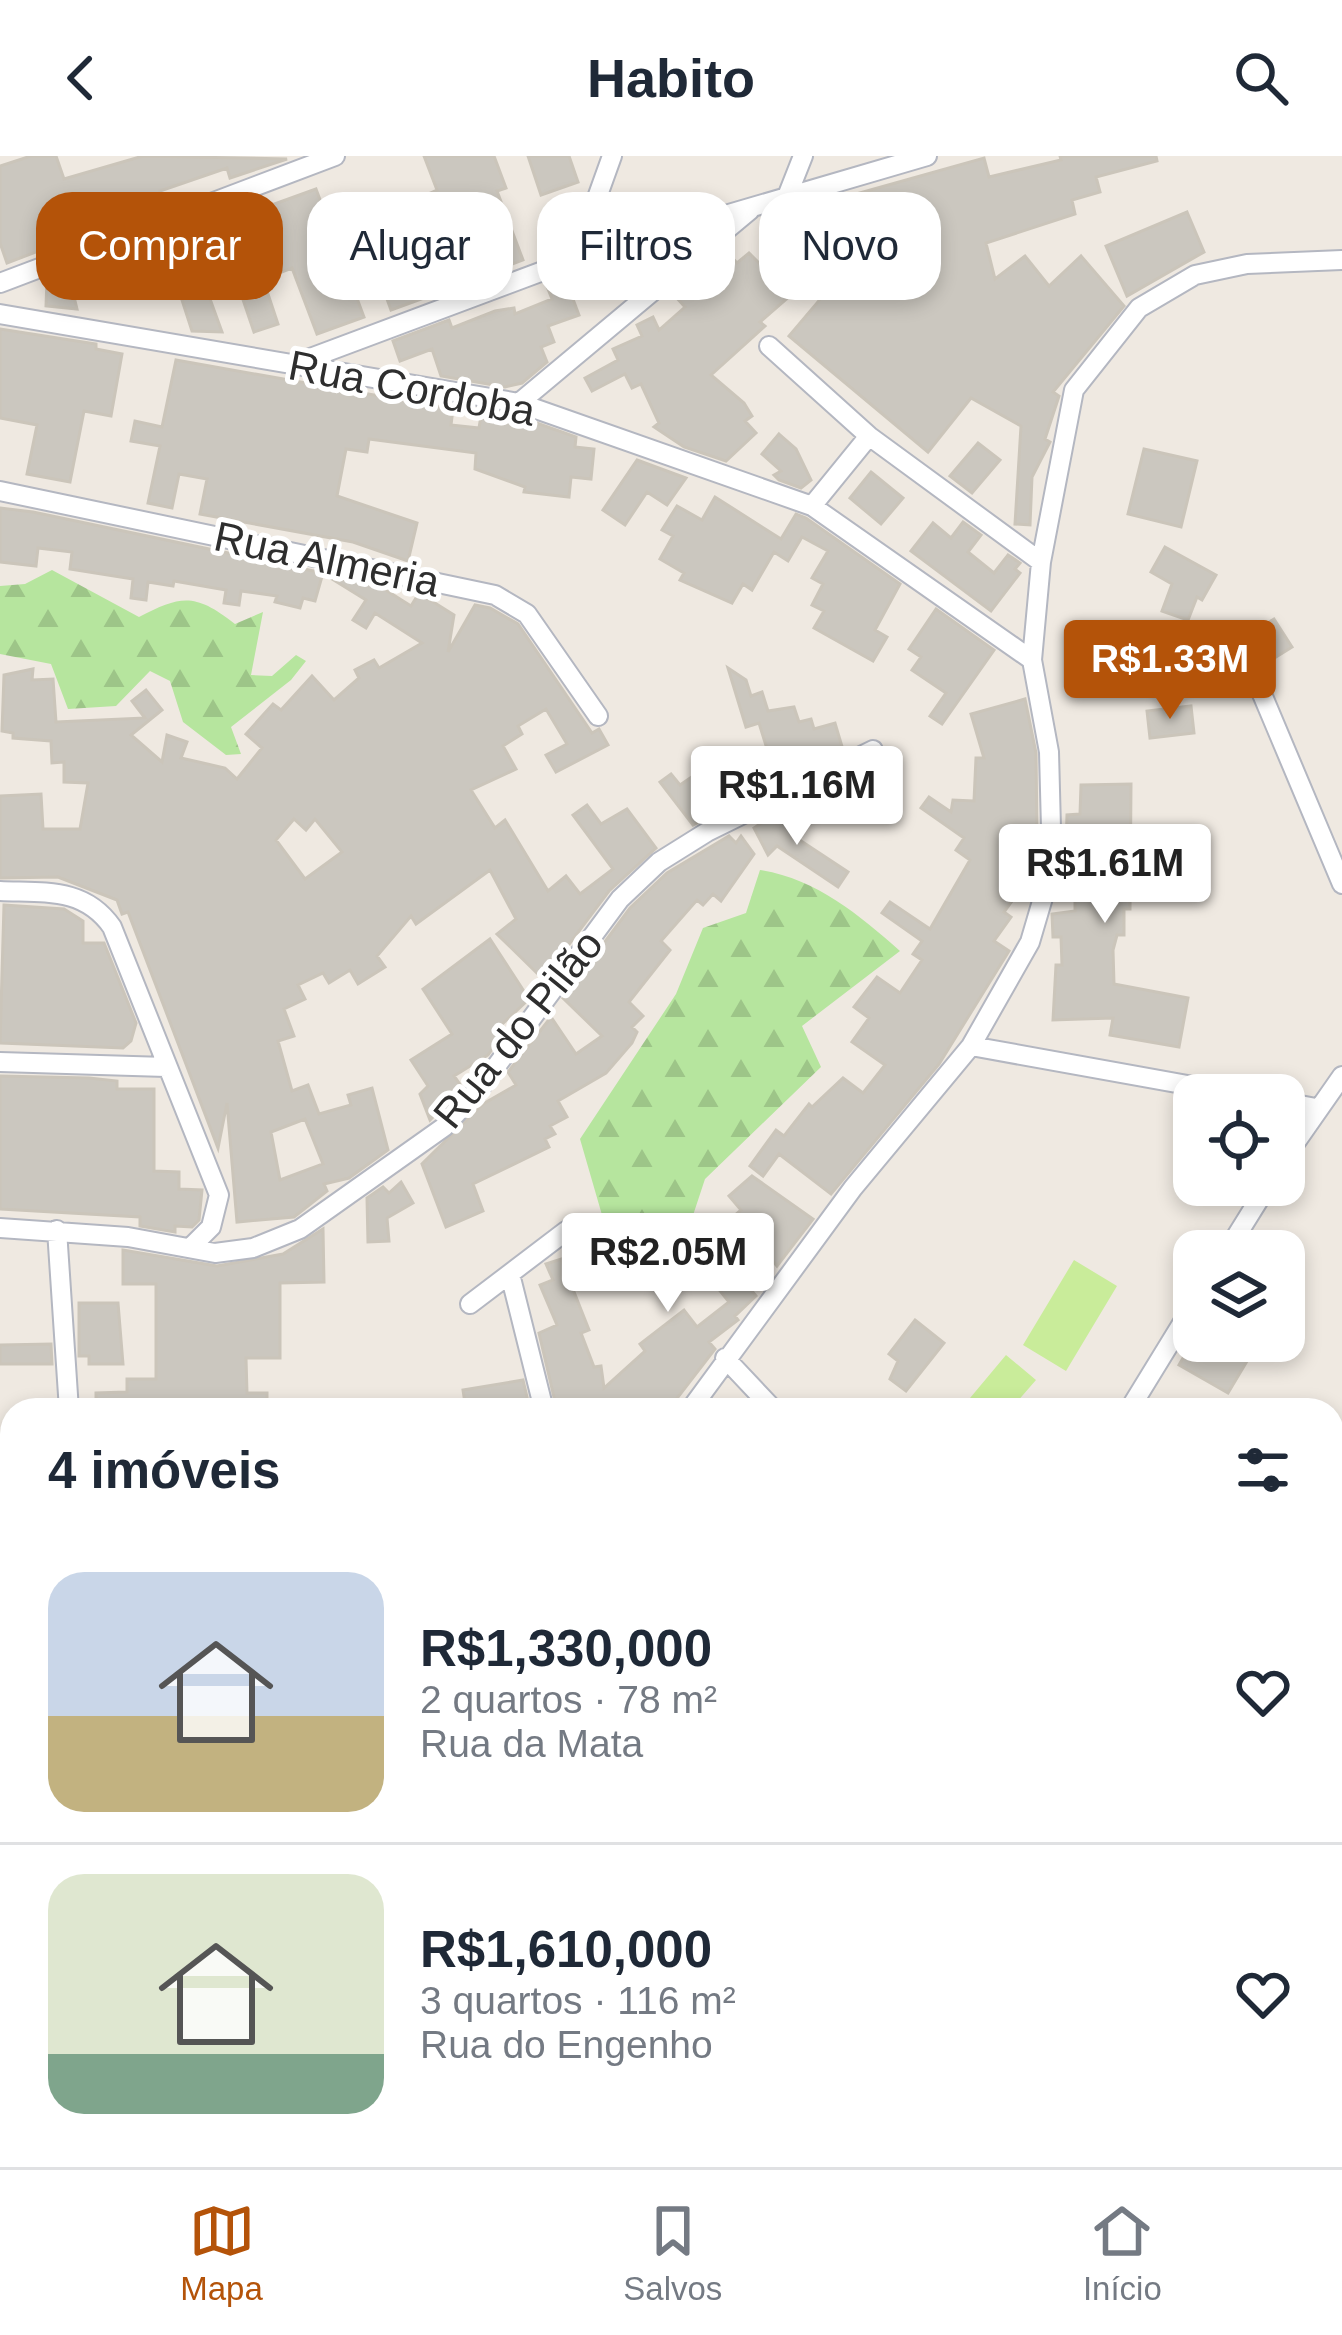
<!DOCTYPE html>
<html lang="pt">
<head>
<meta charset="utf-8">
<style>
	body { margin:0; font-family:Arial,sans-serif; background:#f2f2f3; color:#1f2937; height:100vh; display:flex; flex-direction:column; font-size:45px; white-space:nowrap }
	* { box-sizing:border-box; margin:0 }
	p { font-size:39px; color:#747a83 }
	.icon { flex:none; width:66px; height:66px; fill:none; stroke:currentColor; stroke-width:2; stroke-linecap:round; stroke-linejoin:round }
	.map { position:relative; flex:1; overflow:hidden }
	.panel { position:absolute; left:0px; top:1242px; width:1344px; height:771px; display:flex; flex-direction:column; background:#fff; border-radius:36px 36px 0 0; box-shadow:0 6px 18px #0003 }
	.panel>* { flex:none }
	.hud { position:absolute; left:36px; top:36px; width:1272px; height:108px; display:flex; gap:24px }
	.controls { position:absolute; left:1173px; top:918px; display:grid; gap:24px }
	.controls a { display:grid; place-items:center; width:132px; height:132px; border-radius:24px; background:#fff; box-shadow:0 6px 18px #0003; font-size:60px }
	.price { position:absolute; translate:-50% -102px; padding:0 27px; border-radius:12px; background:#fff; color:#222; font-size:39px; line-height:78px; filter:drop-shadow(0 3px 6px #0008) }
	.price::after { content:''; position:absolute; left:50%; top:72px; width:36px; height:27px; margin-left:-18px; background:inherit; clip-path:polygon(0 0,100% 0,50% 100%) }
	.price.current { background:#b45309; color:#fff }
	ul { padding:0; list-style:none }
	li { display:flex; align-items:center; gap:36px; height:300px; padding:0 48px }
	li+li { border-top:3px solid #e0e1e3 }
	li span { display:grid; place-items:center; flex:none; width:336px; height:240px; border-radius:36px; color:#555 }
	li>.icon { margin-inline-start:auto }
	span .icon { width:144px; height:144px; fill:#fffc; stroke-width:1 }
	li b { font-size:51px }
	h2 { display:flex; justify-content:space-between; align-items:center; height:144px; padding:0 48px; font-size:51px }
	.chip { padding:0 42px; border-radius:36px; background:#fff; box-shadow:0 6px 18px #0003; font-size:42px; line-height:108px }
	.chip.current { background:#b45309; color:#fff }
	header { display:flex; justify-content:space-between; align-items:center; height:156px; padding:0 48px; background:#fff; font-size:54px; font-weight:700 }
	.menu { display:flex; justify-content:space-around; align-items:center; height:168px; border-top:3px solid #e0e1e3; background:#fff; font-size:33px; color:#747a83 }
	.menu a { display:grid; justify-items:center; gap:6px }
	.menu .current { color:#b45309 }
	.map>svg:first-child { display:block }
</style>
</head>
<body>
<header><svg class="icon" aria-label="back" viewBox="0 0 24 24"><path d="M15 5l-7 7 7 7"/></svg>Habito<svg class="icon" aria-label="search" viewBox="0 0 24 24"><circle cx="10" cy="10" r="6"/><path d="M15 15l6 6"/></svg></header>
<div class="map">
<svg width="1342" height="2011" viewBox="0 0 1342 2011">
	<defs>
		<pattern id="forest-firs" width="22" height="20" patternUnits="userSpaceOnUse" patternTransform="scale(3)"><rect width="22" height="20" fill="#b6e59e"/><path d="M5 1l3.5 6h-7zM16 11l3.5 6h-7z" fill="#9dc588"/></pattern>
	</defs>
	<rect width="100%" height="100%" fill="#efe9e1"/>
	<path fill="url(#forest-firs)" d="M52,414L139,461C182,439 195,437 235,468L263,456L251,519L272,520L296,499L306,505L291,524L231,571L241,598L226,599L183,566L170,525L150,515L116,550L68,553L51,508L0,498V430L25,428Z
		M760,714C816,723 858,758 900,795L802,870L821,911L705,1023L665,1144L613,1097L580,983L676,838L703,772L746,757Z
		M1332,1916L1342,1924V2011H1197V2001H1332Z"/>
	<path fill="#c9ec9a" d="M1074,1104L1117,1130L1066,1215L1023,1189Z
		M1006,1199L1036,1224L1010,1254H960Z"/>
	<path fill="#cbc7bf" stroke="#cbc5ba" stroke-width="3" fill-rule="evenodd" d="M31,0H56L64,23L143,0L287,3L230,22L227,12L160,35L164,47L7,107L0,87V10Z
		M424,0H494L506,32L497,35L523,104L447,133L442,120L416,129L421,143L391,154L360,68L437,34Z
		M528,0H569L578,26L541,39Z
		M1060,0H1156L1157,5L1096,21L1100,36L1072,44L1075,58L986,87L995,123L1025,100L1049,130L1081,100L1124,150L1053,236L1059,240L1045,283L1050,286L1032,321L1030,369L1015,368L1021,270L971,242L928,296L789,180L862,94L853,85L760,166L765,170L711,219L744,247L752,260L745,265L756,277L726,305L684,291L654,271L659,267L641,228L632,232L625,218L592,235L585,222L618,204L613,193L642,180L637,169L653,161L659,174L685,151L676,141L726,95L737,107L749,97L773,121L815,83L806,52L984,2L989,21L1061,4Z
		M316,33L364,161L317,178L292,112L263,123L278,168L254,176L232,111L194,124L186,102L223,88L214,64L227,59L237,85L276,70L269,50Z
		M1187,56L1204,96L1127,140L1106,90Z
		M125,100L133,123L104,132L96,109Z
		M68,116L77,153L46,150L47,124Z
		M565,122L579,159L548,170L554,186L541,191L547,206L522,227L505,231L441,220L432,193L400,205L393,185L449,164L452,172L495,155L514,152L515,158L552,143L546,128Z
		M206,132L222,176L192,175L181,141Z
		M0,173L96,188V193L122,198L111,260L84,255L70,326L27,318L37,269L0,262Z
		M176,204L453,253L451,269L479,272L481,260L531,265L576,281L575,291L594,293L591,323L571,321L569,341L524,336L525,331L475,313L476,297L369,283L367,296L346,293L337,340L417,367L408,405L353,386L200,358L207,323L179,318L172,352L148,347L160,290L131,285L135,265L162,271Z
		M779,278L796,293L811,324L801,332L779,324L774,319L781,315L762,298Z
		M978,287L1000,304L972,337L950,320Z
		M1144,293L1197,305L1181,371L1128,358Z
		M637,304L686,322L667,349L647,336L625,369L603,354Z
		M871,316L903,342L881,368L850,342Z
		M715,341L781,383L796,358L806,362L900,428L875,474L887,481L873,505L814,472L824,455L812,449L823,428L812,422L828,395L802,381L788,405L774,396L752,434L743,428L732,447L680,424L684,417L660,403L673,380L662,374L677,350L702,364Z
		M0,352L33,356L323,417L315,445L303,442L300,452L275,446L277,440L241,435L239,449L224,447L226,434L174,425L173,430L148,426L146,444L131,442L133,423L70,413L72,396L38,392L36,410L0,406Z
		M963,366L981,379L968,396L994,417L1008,399L1020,407L1015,413L1020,417L991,455L911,395L933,367L951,382Z
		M1165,391L1216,419L1202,444L1197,441L1188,464L1162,455L1172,428L1151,416Z
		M324,418L376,428L411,450L419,437L454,459L448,496L475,449L490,452L518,468L592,577L599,573L608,589L556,616L546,599L567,588L546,553L518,570L522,578L503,590L516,613L471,634L495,672L505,664L548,735L566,720L580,738L613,713L573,659L587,649L601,668L627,653L656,692L609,735L543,823L497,778L516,763L490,714L416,768L411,760L377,800L385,811L358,828L350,814L329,827L323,817L298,829L305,843L284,853L294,880L278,885L292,935L308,929L319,958L351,949L348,939L372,932L388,994L349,1022L324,1028L327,1035L294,1061L237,1066L227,947L218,992L128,756L122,758L117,744L58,721L0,722V640L41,638L43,673H80L88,627L64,626V606L52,607L51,585L13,582V577L2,575L4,519L33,513L32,524L53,523L56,566L145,562L132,545L146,534L162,554L131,579L162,606L167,579L187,586L181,602L225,612L237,623L262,592L246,578L273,548L281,554L312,520L334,544L359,522L355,514L374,504L379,512L422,487L375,457L366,472L353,464L366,444ZM294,663L306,674L315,663L342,696L305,723L276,684ZM305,963L323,1008L280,1024L271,976Z
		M936,453L994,494L942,568L930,560L946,537L912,514L921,501L909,493Z
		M1274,463L1292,491L1263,509L1245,481Z
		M728,512L746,524L751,540L762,536L768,555L794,551L799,566L811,563L814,573L835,567L843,594L776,622L759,567L746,571Z
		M1025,543L1036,597L1037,679L1033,716L1004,756L1011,761L994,785L1009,795L939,908L831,1038L779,998L763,1020L750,1010L776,974L784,980L809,948L812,951L843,922L863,937L885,909L852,886L869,862L854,851L877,821L900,837L922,804L913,798L922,785L882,757L890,746L930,773L970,704L956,694L964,682L921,652L929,641L951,656L953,644L974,645L976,602H984L971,558Z
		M1191,550L1194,577L1150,582L1147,555Z
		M671,618L680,629L696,618L722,653L693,669L660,626Z
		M1131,628L1130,753H1124V779H1117L1113,794L1114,828L1188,842L1179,891L1110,879L1113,862L1053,864L1056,809H1062L1061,781H1053L1052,758L1075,755V725H1065L1067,659L1080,658L1081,629Z
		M778,656L798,672L792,679L848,716L838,731L777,690L768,699L754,672Z
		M729,680L736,687L741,680L754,698L721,745L713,738L703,749L697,744L661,785L670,794L629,846L643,860L632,871L637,876L632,887L606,917L558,945L567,961L550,970L555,978L545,983L549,991L473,1028L483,1055L446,1071L422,1008L483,948L516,929L508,916L551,861L576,898L602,880L563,842L630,752L667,717Z
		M4,749L64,753L83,765V787H104L136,867L131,885L123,892L0,887Z
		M490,783L529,843L497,873L502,880L488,899L454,920L462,931L430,964L420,938L428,930L411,904L452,878L423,833Z
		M0,920L89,922L117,925V933H154V1015L179,1016V1033L202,1034L199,1064L192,1071L175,1070V1076L140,1070V1061L0,1053Z
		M752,1020L813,1063L777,1110L769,1100L742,1123L756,1140L735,1160L738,1164L709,1186L715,1193L668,1254H557L539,1177L557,1169L540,1129L553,1124L546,1108L561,1103L589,1174L581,1177L594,1211L601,1210L604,1232L645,1195L640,1188L684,1154L697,1171L729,1146L717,1131L728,1123L712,1101L722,1092L711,1080L741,1054L729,1040Z
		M401,1026L413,1047L387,1062L389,1085L368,1086L367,1042L383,1031L389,1037Z
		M323,1073L324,1126L280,1127V1202H246L247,1237H267V1254H217V1245L179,1244V1250L144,1249V1254H96V1237L127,1236V1223H156V1128H123V1094L217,1110L283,1098Z
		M79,1147H118L123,1208H89V1200H79Z
		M915,1164L944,1187L906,1235L890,1223L898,1205L889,1198Z
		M1193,1185H1259L1228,1237L1179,1209Z
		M51,1188L52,1208H0V1189Z
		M523,1224L530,1254H466L463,1234Z"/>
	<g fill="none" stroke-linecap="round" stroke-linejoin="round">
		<g stroke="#b4b7c1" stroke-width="22">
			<path id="minor" d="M788,38L803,0
				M575,103L612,0
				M0,127L335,0
				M0,158L519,247L812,350L1032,504
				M769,190L869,280L1041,406
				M297,207L575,103L927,0
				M519,247L750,54
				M0,335L495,439L527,458L598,560
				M812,350L869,280
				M1262,538L1342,728
				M0,735C44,737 84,731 112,771L219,1039L211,1071L190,1092
				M971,890L1243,939
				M0,906L166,911
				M1284,946L1316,952
				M1284,1003L1342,920
				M0,1072L128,1081L215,1097L253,1092L300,1073L444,971L483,928L620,743L659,706L707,676L873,594
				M57,1074L69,1254
				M1227,1095L1268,1029
				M510,1118L544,1254
				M470,1148L566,1075
				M725,1202L774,1254
				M690,1254L853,1032L971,890L1030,786L1045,735L1051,672L1049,596L1032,504L1041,406L1074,234L1139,152L1195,119L1247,108L1342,104
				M1129,1254L1194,1148
				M1332,1493L1342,1480
				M0,1621L12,1593
				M1332,1955L1342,1954
				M16,2001L31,2011
				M499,2011L545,2001
				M784,2011L790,2001
				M1069,2011L1076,2001"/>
		</g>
		<use href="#minor" stroke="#fff" stroke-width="18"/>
	</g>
	<g text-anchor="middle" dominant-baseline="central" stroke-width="10" stroke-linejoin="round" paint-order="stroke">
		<g font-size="42" fill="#2e2e2e" stroke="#fff">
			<text transform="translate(412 232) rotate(11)">Rua Cordoba</text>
			<text transform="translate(327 403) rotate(12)">Rua Almeria</text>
			<text transform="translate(518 873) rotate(-51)">Rua do Pilão</text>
		</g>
	</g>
</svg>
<div class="controls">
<a><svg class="icon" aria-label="locate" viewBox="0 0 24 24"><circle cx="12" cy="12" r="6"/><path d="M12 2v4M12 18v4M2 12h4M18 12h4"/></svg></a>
<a><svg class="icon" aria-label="layers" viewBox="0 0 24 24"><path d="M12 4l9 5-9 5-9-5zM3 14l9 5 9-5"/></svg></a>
</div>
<b class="price current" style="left:1170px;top:566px">R$1.33M</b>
<b class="price" style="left:797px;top:692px">R$1.16M</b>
<b class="price" style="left:1105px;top:770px">R$1.61M</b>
<b class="price" style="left:668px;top:1159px">R$2.05M</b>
<div class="hud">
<a class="chip current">Comprar</a>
<a class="chip">Alugar</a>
<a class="chip">Filtros</a>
<a class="chip">Novo</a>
</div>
<section class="panel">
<h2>4 imóveis<svg class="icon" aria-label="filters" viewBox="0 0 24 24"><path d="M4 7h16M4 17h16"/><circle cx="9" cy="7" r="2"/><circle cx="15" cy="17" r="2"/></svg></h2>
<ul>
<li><span style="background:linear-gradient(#c9d6e8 60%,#c2b280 0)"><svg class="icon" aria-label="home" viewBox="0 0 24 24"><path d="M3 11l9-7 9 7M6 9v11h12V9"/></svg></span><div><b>R$1,330,000</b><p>2 quartos · 78 m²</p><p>Rua da Mata</p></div><svg class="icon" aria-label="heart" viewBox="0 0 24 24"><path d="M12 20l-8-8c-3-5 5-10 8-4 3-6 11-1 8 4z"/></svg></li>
<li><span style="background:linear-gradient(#dfe7d0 75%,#7fa58c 0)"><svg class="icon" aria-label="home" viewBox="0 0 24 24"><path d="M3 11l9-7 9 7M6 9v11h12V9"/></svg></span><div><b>R$1,610,000</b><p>3 quartos · 116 m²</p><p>Rua do Engenho</p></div><svg class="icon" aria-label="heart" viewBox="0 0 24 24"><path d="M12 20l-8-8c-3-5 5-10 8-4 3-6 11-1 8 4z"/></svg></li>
</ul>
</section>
</div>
<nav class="menu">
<a class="current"><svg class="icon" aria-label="map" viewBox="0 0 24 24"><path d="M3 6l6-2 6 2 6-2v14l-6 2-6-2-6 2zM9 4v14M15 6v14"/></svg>Mapa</a>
<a><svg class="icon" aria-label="saved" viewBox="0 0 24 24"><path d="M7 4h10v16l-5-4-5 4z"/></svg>Salvos</a>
<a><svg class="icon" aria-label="home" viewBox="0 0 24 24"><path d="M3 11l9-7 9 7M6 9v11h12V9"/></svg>Início</a>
</nav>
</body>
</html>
